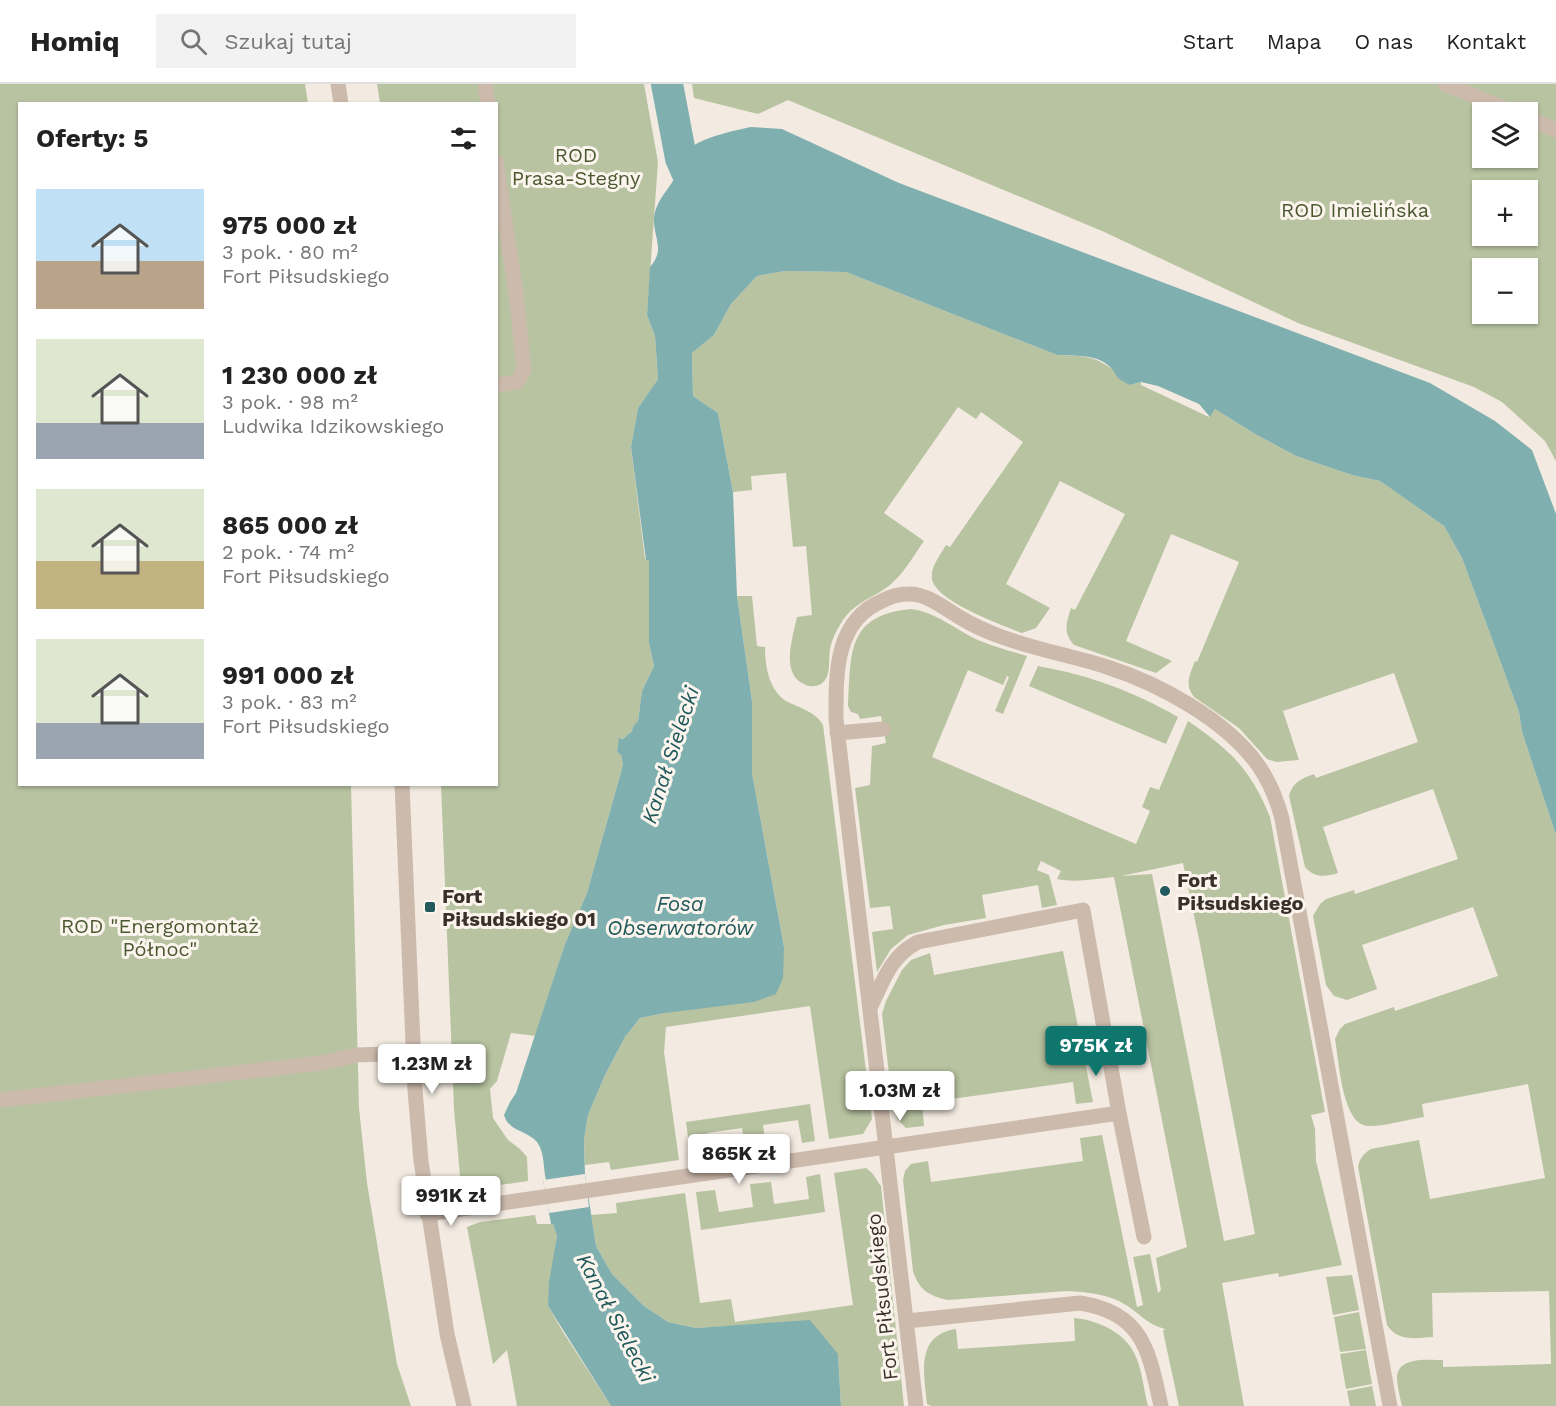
<!DOCTYPE html>
<html lang="pl">
<head>
<meta charset="utf-8">
<style>
	body { margin:0; font-family:"Work Sans",sans-serif; background:#f2f2f2; color:#222; height:100vh; display:flex; flex-direction:column; font-size:22px; white-space:nowrap }
	* { box-sizing:border-box; margin:0 }
	p { font-size:20px; color:#767676 }
	.icon { flex:none; width:33px; height:33px; fill:none; stroke:currentColor; stroke-width:2; stroke-linecap:round; stroke-linejoin:round }
	.map { position:relative; flex:1; overflow:hidden }
	.drawer { position:absolute; left:18px; top:18px; width:480px; height:684px; display:flex; flex-direction:column; background:#fff; border-radius:0px; box-shadow:0 2px 4px #0004 }
	.drawer>* { flex:none }
	.controls { position:absolute; left:1472px; top:18px; display:grid; gap:12px }
	.controls a { display:grid; place-items:center; width:66px; height:66px; border-radius:0px; background:#fff; box-shadow:0 2px 4px #0004; font-size:30px }
	.price { position:absolute; translate:-50% -51px; padding:0 14px; border-radius:6px; background:#fff; color:#222; font-size:20px; line-height:39px; filter:drop-shadow(0 2px 3px #0008) }
	.price::after { content:''; position:absolute; left:50%; top:36px; width:18px; height:14px; margin-left:-9px; background:inherit; clip-path:polygon(0 0,100% 0,50% 100%) }
	.price.active { background:#0f766e; color:#fff }
	ul { padding:0; list-style:none }
	li { display:flex; align-items:center; gap:18px; height:150px; padding:0 18px }
	li span { display:grid; place-items:center; flex:none; width:168px; height:120px; border-radius:0px; color:#555 }
	li>.icon { margin-inline-start:auto }
	span .icon { width:72px; height:72px; fill:#fffc; stroke-width:1 }
	li b { font-size:26px }
	h2 { display:flex; justify-content:space-between; align-items:center; height:72px; padding:0 18px; font-size:26px }
	header { display:flex; align-items:center; gap:36px; box-sizing:border-box; height:84px; padding:0 30px; background:#fff; border-bottom:2px solid #e0e0e0 }
	header strong { font-size:28px }
	nav { display:flex; gap:33px; margin-inline-start:auto; font-size:21px }
	.search { width:420px; height:54px; background:#f2f2f2; display:flex; align-items:center; gap:15px; box-sizing:border-box; padding:0 21px; border-radius:0px; color:#767676; font-size:22px }
	.map>svg:first-child { display:block }
</style>
</head>
<body>
<header>
<strong>Homiq</strong>
<div class="search"><svg class="icon" aria-label="search" viewBox="0 0 24 24"><circle cx="10" cy="10" r="6"/><path d="M15 15l6 6"/></svg>Szukaj tutaj</div>
<nav><a>Start</a><a>Mapa</a><a>O nas</a><a>Kontakt</a></nav>
</header>
<div class="map">
<svg width="1556" height="1322" viewBox="0 0 1556 1322">
	<rect width="100%" height="100%" fill="#f3ebe1"/>
	<path fill="#b8c3a1" fill-rule="evenodd" d="M0,0H305L308,19L20,20V700L351,701L359,1024L367,1099L397,1280L411,1322H0Z
		M377,0H644L658,78L647,231L655,252L658,295L638,324L631,363L645,475L649,476V559L654,582L642,607L638,637L634,641L633,646L623,655L620,654L617,668L621,671L623,681L587,809L565,860L536,952L511,949L497,997L490,1005L493,1034L508,1056L520,1065L527,1073L528,1097L473,1105L461,1103L454,1025L441,701L496,700V20L380,19Z
		M692,0H1556V377L1545,357L1502,318L1474,303L1298,239L1102,147L788,16L758,30L694,14ZM1482,28H1527V74H1482ZM1482,106H1527V152H1482ZM1482,184H1527V230H1482Z
		M785,187L846,188L1057,271C1096,272 1101,274 1130,301L1141,298V301L1209,333L1215,325L1255,350L1296,372L1352,391L1380,397L1444,442L1462,474L1519,628L1522,648L1556,751V1322H1402C1400,1313 1397,1302 1397,1293C1398,1272 1429,1276 1443,1276V1283L1551,1280V1278L1549,1207L1432,1209L1433,1253C1415,1254 1398,1258 1387,1241L1358,1083C1360,1074 1363,1070 1371,1065L1419,1056L1430,1115L1545,1094L1528,1000L1422,1020L1424,1033C1409,1035 1382,1043 1368,1042C1342,1041 1339,976 1335,955L1340,945L1345,940L1394,923L1395,927L1498,892L1473,823L1362,861L1377,905L1347,916L1334,912L1326,901L1313,832L1320,820L1326,815L1354,806L1355,810L1458,775L1433,705L1323,743L1338,789C1325,793 1314,794 1305,783L1289,712C1293,698 1301,695 1314,690L1316,694L1418,658L1394,589L1283,627L1299,676L1276,678L1267,675L1239,644L1194,613C1184,600 1190,591 1195,577L1197,578L1239,478L1171,450L1126,557L1172,577L1156,589L1074,561C1063,548 1066,540 1071,524L1075,526L1125,430L1060,397L1006,500L1050,524L1036,544L1022,549C1002,541 935,517 932,495C930,483 940,472 946,461L950,463L1023,358L981,328L976,335L958,323L884,429L924,457C912,474 901,495 883,506C869,515 857,519 846,532C839,541 832,554 830,565C828,576 832,593 821,600C816,603 809,603 804,600C780,590 793,552 797,533L812,531L806,462L793,463L786,389L751,392L752,406L733,408L718,329L693,312L692,269L714,251L731,220L757,192Z
		M737,512H752L757,562L765,563C765,582 769,608 788,618C800,624 816,628 823,641L872,1035L863,1050L829,1055L810,922L666,943L664,968L679,1076L611,1086L609,1078L585,1081L584,1056L588,1031L605,991L625,953L640,934L665,929L784,863L752,689V617Z
		M911,525C936,528 956,546 978,556C994,563 1011,567 1027,572L1003,630L995,627L1009,593L1007,592L1003,601L968,586L932,673L1136,760L1150,727L1142,723L1150,703L1159,706L1188,637C1230,666 1250,684 1270,733L1325,1028L1311,1031L1315,1045L1316,1077L1342,1181L1279,1193L1278,1189L1222,1199L1244,1322H1179L1163,1247L1165,1245C1145,1239 1142,1231 1126,1221C1109,1210 1086,1208 1067,1207L948,1216C929,1212 919,1206 913,1187L903,1096L905,1087L911,1080L928,1077L931,1098L1083,1077L1080,1054L1102,1051L1137,1223L1143,1221L1133,1173L1150,1170L1158,1209L1161,1206L1156,1174L1187,1163L1114,793C1095,795 1075,799 1057,795L1061,787L1041,777L1037,786L1049,791L1057,821L1042,824L1038,801L982,811L986,834L944,841L908,851L891,865L877,888L872,848L893,845L890,822L870,824L855,704L870,701L872,662L886,659L881,632L860,635L858,630L851,628L848,622C851,570 846,531 911,525ZM1183,779L1200,860L1255,1150L1224,1157L1152,790L1121,792Z
		M1038,582C1092,592 1130,606 1178,633L1166,660L1029,602Z
		M1063,867L1093,1018L1076,1020L1073,998L922,1019L924,1042L906,1044L898,1036L893,1024L882,930L886,917L902,886L911,876L930,869L934,891Z
		M810,1020L815,1057L802,1059L798,1036L763,1041L766,1064L746,1067L742,1044L707,1049L710,1072L691,1075L686,1038Z
		M866,1084L872,1089L881,1102L904,1322H841L838,1270L730,1242L696,1244L668,1238L644,1222L612,1190L596,1162L591,1131L617,1129L616,1119L685,1109L700,1219L731,1215L735,1238L853,1221L834,1089Z
		M820,1090L825,1128L701,1146L696,1108L715,1106L719,1128L753,1123L750,1100L771,1098L774,1120L809,1115L806,1093Z
		M535,1131L537,1140H553L557,1152L548,1222L563,1248L611,1322H517L507,1266L493,1280L467,1143L480,1138Z
		M1352,1191L1359,1226L1333,1231L1326,1193Z
		M1359,1228L1366,1265L1340,1268L1334,1233Z
		M1074,1234C1087,1235 1099,1239 1110,1245C1142,1263 1140,1289 1148,1322H931L927,1320C924,1290 915,1251 956,1245L958,1265L1075,1257Z
		M1366,1266L1372,1300L1346,1305L1340,1270Z
		M1372,1302L1376,1322H1350L1347,1307Z"/>
	<path fill="#80afb0" d="M751,43L782,45L899,99L1430,299L1495,337L1532,366L1556,430V751L1522,648L1519,628L1462,474L1444,442L1380,397L1352,391L1296,372L1255,350L1215,325L1210,333L1199,320L1158,302L1141,298L1130,301C1113,293 1119,292 1109,282C1096,270 1073,272 1057,271L846,188L785,187L757,192L731,220L714,251L692,269L693,312L718,329L733,408L737,512L752,617V689L784,863L783,894L776,910L754,918L665,929L640,934L625,953L605,991L588,1031L584,1056L585,1090L596,1162L612,1190L644,1222L668,1238L696,1244L810,1236L838,1270L841,1322H611L548,1222L549,1198L557,1152L553,1140H551L543,1096H546C543,1084 545,1069 537,1058C527,1046 509,1048 504,1031L510,1018L516,1009L565,860L587,809L623,681L621,671L617,668L619,654L623,655L632,647L634,641L638,637L642,607L654,582L649,559V476H646L631,363L638,324L658,295L655,252L647,231L650,183C666,165 653,154 654,134C655,120 665,109 673,97C679,90 678,79 683,71C693,55 732,47 751,43Z"/>
	<path fill="#f3ebe1" d="M585,1090L589,1123L549,1129L543,1096Z"/>
	<g fill="none" stroke-linecap="round" stroke-linejoin="round">
		<path stroke="#80afb0" stroke-width="32" d="M667,0L681,74L698,113"/>
		<path stroke="#ccbaad" stroke-width="15" d="M338,0L341,20
			M485,0L488,20
			M1445,0L1514,28
			M1527,34L1556,46
			M496,77L516,209L524,286L517,298L496,301
			M837,649L883,645
			M402,700L415,1006L421,1077L447,1250L464,1322
			M870,924C883,898 890,872 918,858L1083,826L1119,1029L1144,1153
			M0,1016L321,979L357,971L414,969
			M427,1130L1119,1029
			M907,1237L1080,1219C1144,1229 1149,1268 1161,1322
			M916,1322L836,635C836,592 834,537 882,517C889,513 899,510 908,510C927,509 945,525 961,534C974,542 988,548 1002,553C1037,566 1073,572 1107,583C1160,600 1226,636 1258,681C1270,698 1277,716 1282,735L1390,1322"/>
	</g>
	<g fill="#21595c" stroke="#fbf5ee" stroke-width="2">
		<circle cx="1165" cy="807" r="6"/>
		<rect x="424" y="817" width="12" height="12" rx="3"/>
	</g>
	<g text-anchor="middle" dominant-baseline="central" stroke-width="6" stroke-linejoin="round" paint-order="stroke">
		<g font-size="20" fill="#4a582f" stroke="#fbf5ee">
			<text x="576" y="71">ROD<tspan x="576" dy="23">Prasa-Stegny</tspan></text>
			<text x="1355" y="126">ROD Imielińska</text>
			<text x="160" y="842">ROD "Energomontaż<tspan x="160" dy="23">Północ"</tspan></text>
		</g>
		<g font-size="20" font-weight="bold" fill="#3a302b" stroke="#fbf5ee" text-anchor="start">
			<text x="1177" y="796">Fort<tspan x="1177" dy="23">Piłsudskiego</tspan></text>
			<text x="442" y="812">Fort<tspan x="442" dy="23">Piłsudskiego 01</tspan></text>
		</g>
		<g font-size="20" fill="#3a302b" stroke="#fbf5ee">
			<text transform="translate(882 1213) rotate(-96)">Fort Piłsudskiego</text>
		</g>
		<g font-size="21" font-style="italic" fill="#21595c" stroke="#fbf5ee">
			<text transform="translate(670 671) rotate(-72)">Kanał Sielecki</text>
			<text x="680" y="819">Fosa<tspan x="680" dy="24">Obserwatorów</tspan></text>
			<text transform="translate(616 1234) rotate(62)">Kanał Sielecki</text>
		</g>
	</g>
</svg>
<div class="controls">
<a><svg class="icon" aria-label="layers" viewBox="0 0 24 24"><path d="M12 4l9 5-9 5-9-5zM3 14l9 5 9-5"/></svg></a>
<a>+</a>
<a>−</a>
</div>
<b class="price active" style="left:1096px;top:993px">975K zł</b>
<b class="price" style="left:432px;top:1011px">1.23M zł</b>
<b class="price" style="left:900px;top:1038px">1.03M zł</b>
<b class="price" style="left:739px;top:1101px">865K zł</b>
<b class="price" style="left:451px;top:1143px">991K zł</b>
<section class="drawer">
<h2>Oferty: 5<svg class="icon" aria-label="filters" viewBox="0 0 24 24"><path d="M4 7h16M4 17h16"/><circle cx="9" cy="7" r="2"/><circle cx="15" cy="17" r="2"/></svg></h2>
<ul>
<li><span style="background:linear-gradient(#bfe0f5 60%,#b9a48a 0)"><svg class="icon" aria-label="home" viewBox="0 0 24 24"><path d="M3 11l9-7 9 7M6 9v11h12V9"/></svg></span><div><b>975 000 zł</b><p>3 pok. · 80 m²</p><p>Fort Piłsudskiego</p></div></li>
<li><span style="background:linear-gradient(#dfe7d0 70%,#9aa5b1 0)"><svg class="icon" aria-label="home" viewBox="0 0 24 24"><path d="M3 11l9-7 9 7M6 9v11h12V9"/></svg></span><div><b>1 230 000 zł</b><p>3 pok. · 98 m²</p><p>Ludwika Idzikowskiego</p></div></li>
<li><span style="background:linear-gradient(#dfe7d0 60%,#c2b280 0)"><svg class="icon" aria-label="home" viewBox="0 0 24 24"><path d="M3 11l9-7 9 7M6 9v11h12V9"/></svg></span><div><b>865 000 zł</b><p>2 pok. · 74 m²</p><p>Fort Piłsudskiego</p></div></li>
<li><span style="background:linear-gradient(#dfe7d0 70%,#9aa5b1 0)"><svg class="icon" aria-label="home" viewBox="0 0 24 24"><path d="M3 11l9-7 9 7M6 9v11h12V9"/></svg></span><div><b>991 000 zł</b><p>3 pok. · 83 m²</p><p>Fort Piłsudskiego</p></div></li>
</ul>
</section>
</div>
</body>
</html>
